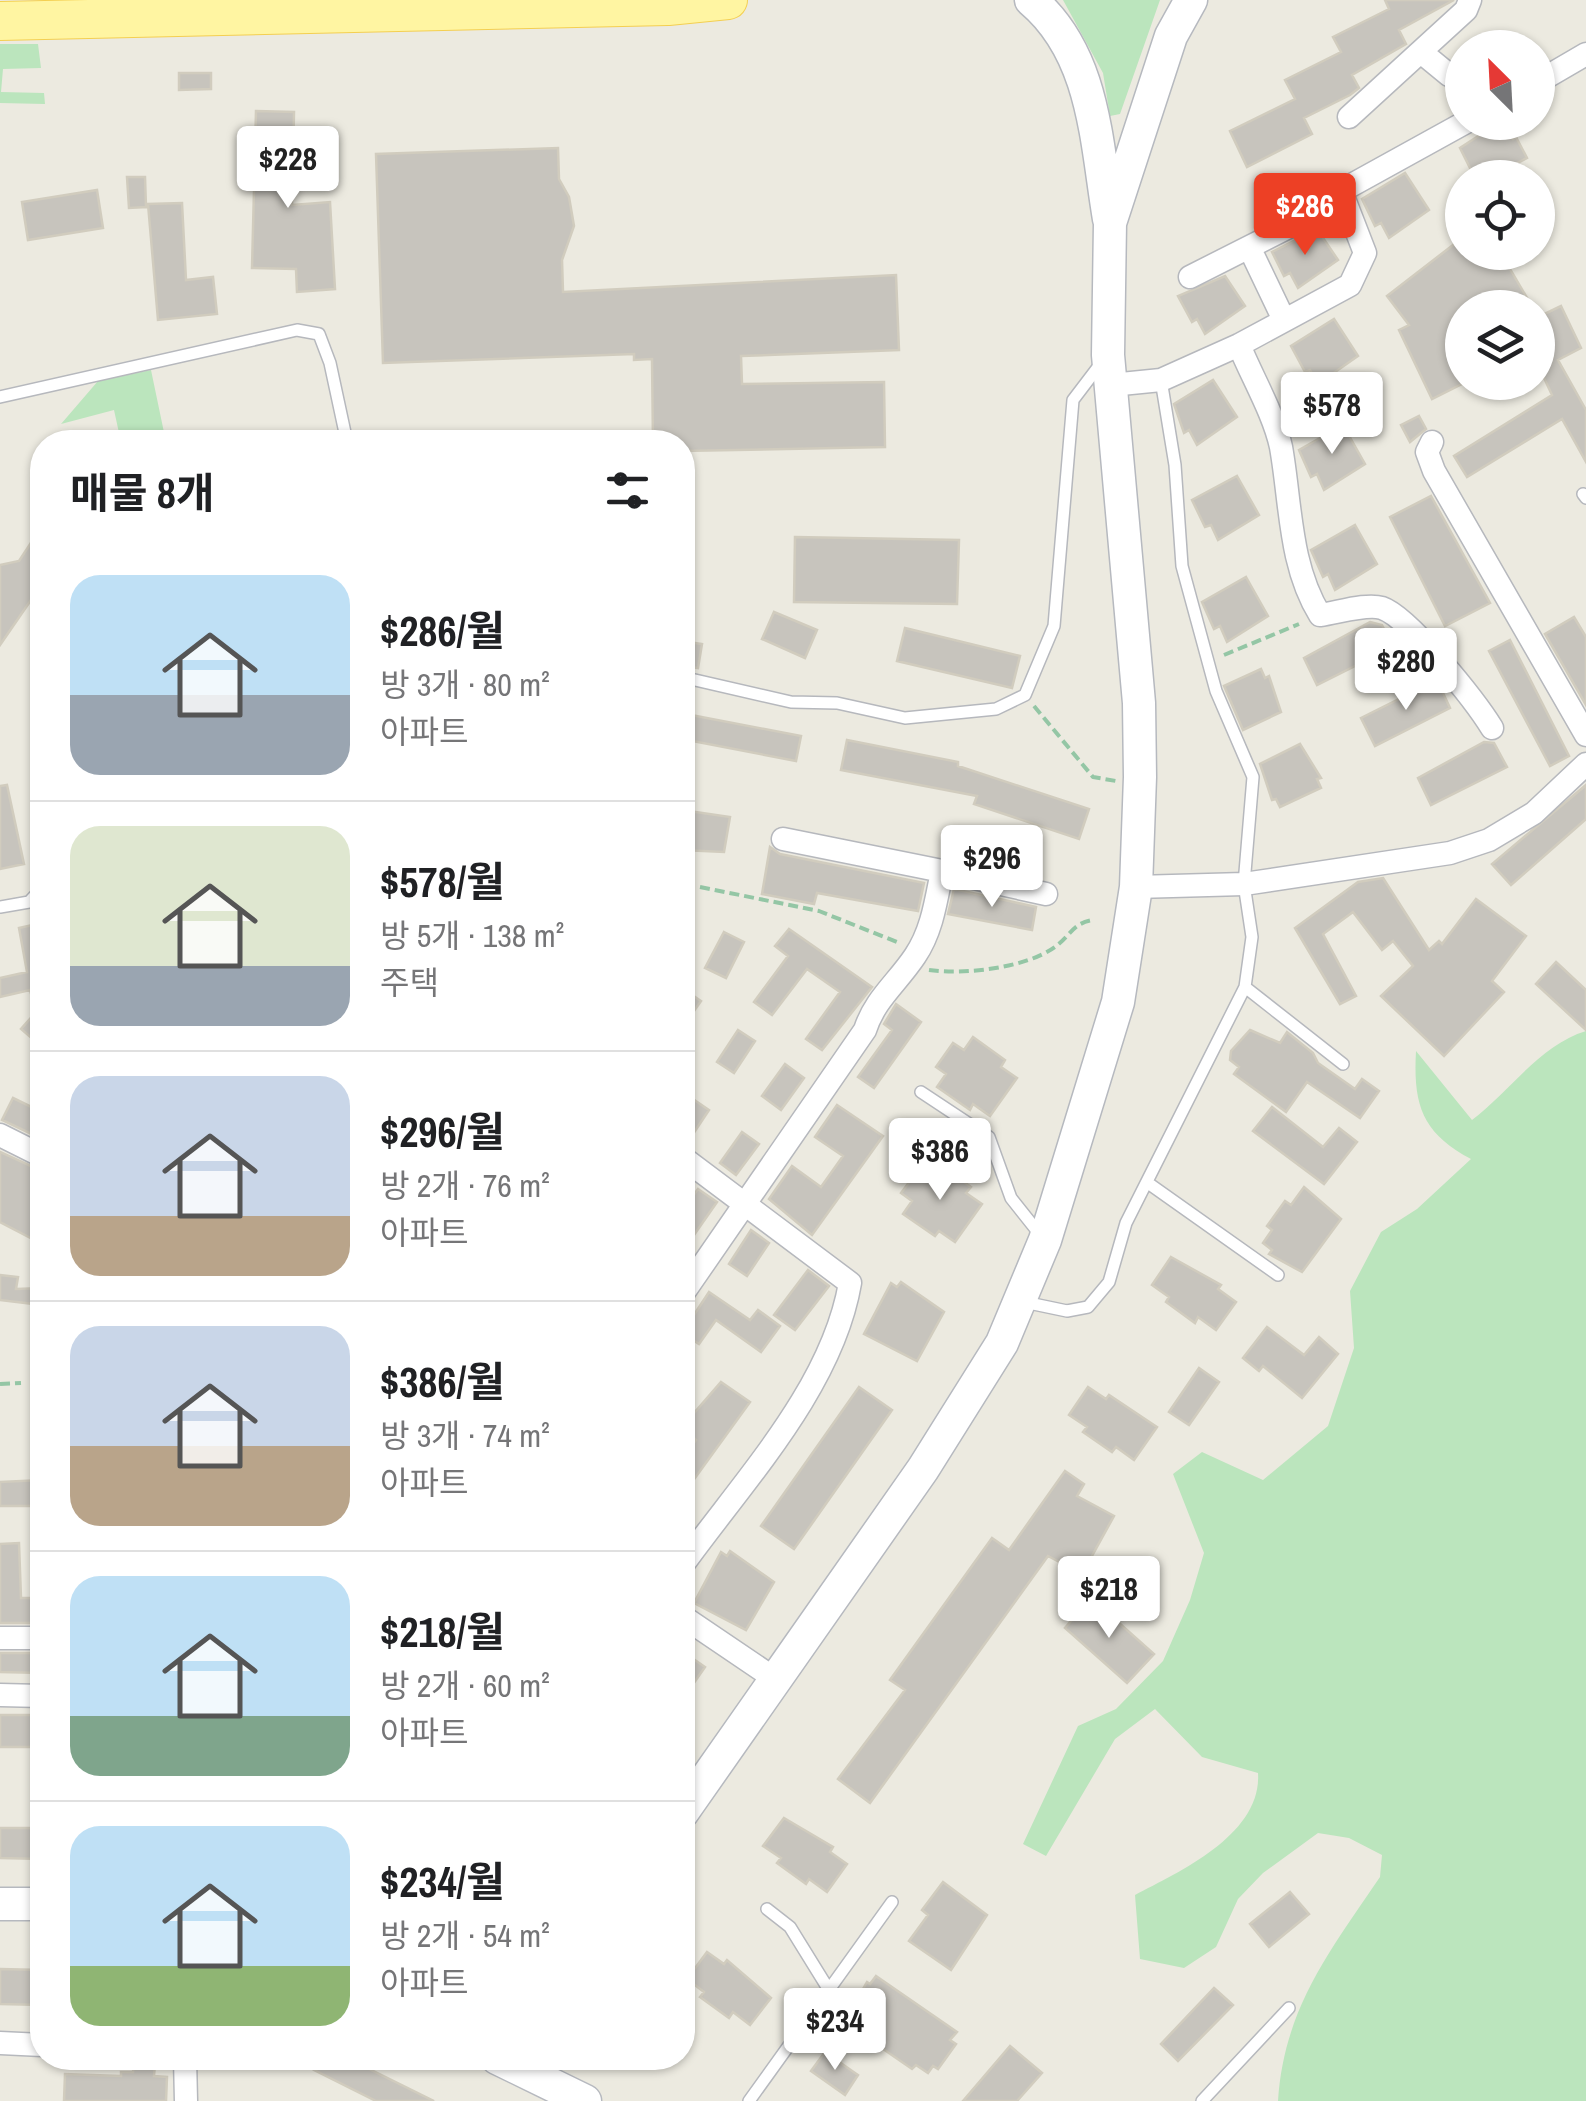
<!DOCTYPE html>
<html lang="ko">
<head>
<meta charset="utf-8">
<style>
	body { margin:0; font-family:"Archivo Narrow","Noto Sans KR",sans-serif; background:#f6f6f6; color:#202124; height:100vh; display:flex; flex-direction:column; font-size:38px; white-space:nowrap }
	* { box-sizing:border-box; margin:0 }
	p { font-size:32px; color:#757577 }
	.icon { flex:none; width:55px; height:55px; fill:none; stroke:currentColor; stroke-width:2; stroke-linecap:round; stroke-linejoin:round }
	.map { position:relative; flex:1; overflow:hidden }
	.details { position:absolute; left:30px; top:430px; width:665px; height:1640px; display:flex; flex-direction:column; background:#fff; border-radius:40px; box-shadow:0 2px 8px #0004 }
	.details>* { flex:none }
	.needle { width:65px; rotate:336deg }
	.buttons { position:absolute; left:1445px; top:30px; display:grid; gap:20px }
	.buttons a { display:grid; place-items:center; width:110px; height:110px; border-radius:50%; background:#fff; box-shadow:0 2px 8px #0004; font-size:50px }
	.price { position:absolute; translate:-50% -85px; padding:0 22px; border-radius:10px; background:#fff; color:#222; font-size:32px; line-height:65px; filter:drop-shadow(0 2px 5px #0008) }
	.price::after { content:''; position:absolute; left:50%; top:60px; width:30px; height:22px; margin-left:-15px; background:inherit; clip-path:polygon(0 0,100% 0,50% 100%) }
	.price.active { background:#ed4025; color:#fff }
	ul { padding:0; list-style:none }
	li { display:flex; align-items:center; gap:30px; height:250px; padding:0 40px }
	li+li { border-top:2px solid #e0e0e0 }
	li span { display:grid; place-items:center; flex:none; width:280px; height:200px; border-radius:30px; color:#555 }
	li>.icon { margin-inline-start:auto }
	span .icon { width:120px; height:120px; fill:#fffc; stroke-width:1 }
	li b { font-size:42px }
	h2 { display:flex; justify-content:space-between; align-items:center; height:120px; padding:0 40px; font-size:42px }
	.map>svg:first-child { display:block }
</style>
</head>
<body>
<div class="map">
<svg width="1586" height="2101" viewBox="0 0 1586 2101">
	<rect width="100%" height="100%" fill="#eceae0"/>
	<path fill="#bbe5bd" d="M1063,0H1160L1120,114L1110,116L1103,73Z
		M0,44H38L41,68L3,69L1,92L44,93L45,104L0,103Z
		M151,370L166,442H121L114,410L61,424L98,381Z
		M1586,1031V2101H1278C1284,2008 1330,1951 1380,1877L1382,1855L1349,1838L1318,1833L1263,1873L1238,1899L1216,1947L1184,1968L1140,1959L1135,1895C1181,1871 1262,1834 1258,1773L1202,1757L1155,1709L1115,1739L1046,1856L1023,1844L1078,1726L1116,1709L1163,1661L1190,1600L1204,1553L1173,1474L1202,1452L1263,1480L1328,1426L1354,1348L1350,1291L1381,1232L1417,1209L1471,1159C1422,1133 1413,1105 1416,1051L1472,1120C1510,1091 1540,1045 1586,1031Z"/>
	<path fill="#c7c4bd" stroke="#d1ccbe" stroke-width="2.5" d="M1385,0H1454L1399,30L1406,44L1352,75L1359,88L1350,95L1304,118L1312,134L1247,167L1230,131L1295,99L1285,80L1341,52L1333,37L1389,9Z
		M179,73H211V89L179,90Z
		M256,111L294,112L292,205L330,202L335,289L297,292L296,269L252,268Z
		M1500,122L1513,139L1516,137L1527,158L1508,168L1513,178L1473,174L1460,148Z
		M558,148L559,179L569,197L574,226L562,260L563,292L896,275L899,350L741,356L742,384L884,382L885,447L682,451V442H653L652,359L634,360V354L383,363L376,154Z
		M1405,173L1429,210L1389,238L1381,223L1375,226L1362,199Z
		M127,177H145L146,207L129,208Z
		M97,190L103,228L28,240L22,202Z
		M182,203L186,280L213,277L217,314L158,320L148,204Z
		M1317,229L1338,260L1298,288L1290,273L1284,276L1272,252Z
		M1462,238V252H1500L1533,308H1462V384L1432,399L1399,330L1409,325L1387,296Z
		M1225,276L1245,306L1205,334L1197,319L1192,322L1178,296Z
		M1561,306L1581,348L1558,360L1586,410V462L1562,419L1467,477L1454,456L1552,395L1538,365V317Z
		M1334,319L1358,356L1318,384L1310,370L1305,372L1291,346Z
		M1213,380L1237,417L1197,445L1189,430L1184,433L1174,404Z
		M1419,416L1426,429L1410,442L1401,425Z
		M1343,425L1365,464L1324,490L1317,474L1311,477L1299,450Z
		M1237,476L1259,515L1218,540L1211,525L1205,527L1192,500Z
		M1431,496L1490,603L1445,626L1390,517Z
		M1355,525L1377,564L1335,590L1328,574L1323,577L1311,550Z
		M42,526V584L0,645V565L19,561Z
		M795,537L959,540L957,604L794,602Z
		M1246,577L1268,616L1227,642L1220,626L1214,629L1202,602Z
		M774,612L817,630L805,658L762,639Z
		M1574,617L1586,637V705L1545,634Z
		M1370,622L1382,625L1393,647L1317,685L1304,658Z
		M905,628L1020,656L1012,688L897,661Z
		M1510,640L1569,756L1550,766L1489,651Z
		M682,641L702,644L698,668L682,666Z
		M1261,669L1265,678L1269,676L1281,712L1243,730L1224,686Z
		M1437,680L1450,708L1375,746L1361,718Z
		M686,714L801,736L796,761L682,739Z
		M847,740L958,762V766L1089,809L1079,839L974,804L977,796L841,770Z
		M1484,742L1494,743L1507,767L1431,805L1418,778Z
		M1300,744L1321,778L1317,779L1321,788L1280,807L1276,799L1272,800L1260,764Z
		M7,785L24,864L0,869V786Z
		M1586,785V819L1511,885L1492,864Z
		M682,810L730,817L724,852L682,850Z
		M770,847L780,854L924,883L918,911L817,893L814,904L762,894Z
		M1383,878L1429,950L1439,941L1442,944L1476,899L1526,936L1492,981L1504,992L1444,1056L1381,996L1413,966L1393,941L1382,950L1353,912L1323,934L1356,996L1340,1004L1295,928L1358,882Z
		M954,889L1036,907L1032,930L948,914Z
		M37,924L42,956V1047L21,1029L36,1012L30,990L0,997V978L27,972L19,928Z
		M789,929L872,987L822,1050L806,1039L840,992L807,969L772,1015L754,1002L788,956L775,946Z
		M724,932L744,942L726,978L705,968Z
		M1556,962L1586,990V1030L1536,984Z
		M682,988L701,1001L682,1028Z
		M896,1004L921,1022L874,1088L858,1077L892,1030L884,1024Z
		M738,1030L755,1041L734,1073L717,1062Z
		M1250,1030L1280,1043L1287,1032L1313,1053L1318,1063L1355,1089L1362,1079L1379,1091L1360,1118L1307,1082L1286,1112L1234,1074L1239,1067L1230,1060L1231,1051Z
		M973,1037L1005,1060L1001,1067L1017,1078L990,1116L973,1104L970,1110L937,1087L946,1074L936,1067L953,1043L964,1050Z
		M785,1064L804,1078L781,1110L762,1096Z
		M690,1097L709,1110L687,1143L682,1142V1108Z
		M13,1098L42,1112V1139L2,1120Z
		M837,1105L883,1136L812,1235L769,1199L792,1166L821,1187L843,1156L815,1137Z
		M1272,1107L1323,1147L1339,1128L1357,1142L1324,1184L1253,1131Z
		M742,1132L759,1144L736,1175L720,1163Z
		M0,1152L42,1171V1244L0,1222Z
		M939,1164L971,1187L966,1193L982,1204L955,1242L939,1231L935,1236L903,1214L912,1201L901,1193L919,1169L930,1177Z
		M1304,1187L1341,1219L1302,1272L1269,1254L1272,1250L1263,1243L1272,1230L1267,1226L1285,1201L1291,1205Z
		M698,1189L717,1202L694,1235L682,1227V1211Z
		M751,1230L769,1243L747,1276L729,1264Z
		M1171,1257L1221,1285L1218,1289L1236,1302L1216,1330L1198,1317L1195,1323L1166,1302L1169,1297L1152,1285Z
		M808,1270L829,1286L795,1330L774,1315Z
		M0,1275L18,1277L16,1289L42,1288V1305L0,1300Z
		M901,1282L944,1312L917,1361L864,1334L891,1283L897,1287Z
		M709,1292L750,1320L758,1310L780,1326L761,1352L716,1320L699,1344L682,1333Z
		M1267,1327L1304,1355L1319,1337L1338,1354L1302,1398L1263,1366L1259,1371L1243,1358Z
		M1199,1368L1219,1382L1189,1425L1169,1412Z
		M721,1382L750,1402L682,1496V1460L696,1440L682,1427Z
		M859,1387L892,1410L794,1549L761,1526Z
		M1088,1387L1106,1399L1109,1395L1157,1427L1134,1460L1116,1447L1112,1452L1083,1432L1087,1427L1069,1415Z
		M1065,1471L1084,1484L1077,1496L1114,1516L1082,1574L1048,1556L870,1803L838,1779L905,1690L890,1680L992,1538L1009,1550Z
		M42,1480V1506H0V1482Z
		M19,1543L21,1598H42V1623H0V1544Z
		M730,1551L774,1582L746,1630L694,1603L721,1552L727,1556Z
		M1091,1598L1154,1654L1127,1683L1065,1628Z
		M682,1651L705,1667L682,1700Z
		M0,1653H42V1673L0,1672Z
		M0,1715H42V1747H0Z
		M784,1818L833,1847L830,1852L847,1864L827,1892L809,1879L806,1884L777,1863L781,1858L763,1846Z
		M0,1828H42V1859L0,1858Z
		M943,1882L987,1915L951,1970L909,1941L928,1915L922,1910Z
		M1290,1892L1309,1914L1269,1947L1250,1924Z
		M707,1952L724,1964L727,1960L771,1998L750,2025L733,2012L729,2018L700,1997L704,1992L687,1979Z
		M0,1969L42,1970V2005L0,2004Z
		M876,1976L957,2032L950,2040L956,2044L938,2069L933,2066L928,2073L916,2065L912,2069L857,2031L861,2026L847,2017L867,1982L870,1984Z
		M1214,1988L1233,2005L1178,2061L1161,2044Z
		M1010,2046L1042,2073L1017,2101H963Z
		M825,2052L858,2075L845,2095L811,2071Z
		M321,2058H347L434,2101H376L314,2070Z
		M134,2064L155,2065L154,2076L167,2077L166,2101H64L65,2074L121,2076V2072H133Z"/>
	<g fill="none" stroke-linecap="round" stroke-linejoin="round">
		<g stroke="#b6b8bd" stroke-width="14">
			<path id="lane" d="M0,397L297,330L319,334L330,363L347,442
				M1583,494L1586,498
				M682,677L791,702L837,703L905,718L996,709L1025,695L1054,626L1073,400L1105,358
				M0,907L29,902L42,888
				M1245,987L1343,1064
				M921,1092L989,1137L1011,1198L1042,1237
				M1148,1183L1278,1275
				M1024,1302L1067,1311L1088,1307L1109,1282L1126,1223L1245,987L1252,937L1244,884L1253,777L1216,691L1182,566L1175,465L1161,380
				M767,1909L790,1927L829,1990
				M749,2101L892,1902
				M1202,2101L1289,2008"/>
		</g>
		<g stroke="#b6b8bd" stroke-width="25">
			<path id="street" d="M1421,52L1449,75L1462,79
				M1538,82L1586,54
				M1349,117L1466,10L1470,0
				M1250,249L1284,320
				M1190,277L1344,199
				M1239,345C1252,377 1274,414 1281,447C1291,503 1289,565 1320,615C1337,613 1366,603 1382,608C1409,617 1476,702 1492,728
				M1111,385L1161,380L1239,345L1350,285L1365,253L1341,191L1466,122
				M1432,442L1427,452L1434,471L1586,735
				M783,839L942,871
				M1136,887L1244,884L1450,853L1489,840L1534,813L1586,764
				M0,1135L42,1156
				M682,1157L850,1283C832,1388 743,1481 682,1566
				M682,1295L865,1030C875,999 897,983 915,956C932,931 936,901 942,871L1046,894
				M682,1616L778,1681
				M0,1638H42
				M0,1695L42,1696
				M0,2043L42,2045
				M185,2058L186,2101"/>
		</g>
		<g stroke="#b6b9bf" stroke-width="35">
			<path id="secondary" d="M1031,0C1095,54 1096,142 1109,219
				M682,1813L923,1469L1002,1343L1045,1240L1118,1002L1136,887L1140,777L1139,703L1108,355L1110,223L1171,36L1191,0
				M0,1904H42
				M497,2058L585,2101"/>
		</g>
		<g stroke="#f4cf51" stroke-width="40">
			<path id="primary" d="M0,21L668,6L728,0"/>
		</g>
		<path stroke="#94c6a5" stroke-width="4" stroke-dasharray="10 5" stroke-linecap="butt" d="M1224,655L1299,624
			M1034,706L1093,777L1116,781
			M700,887L819,911L897,942
			M929,970C964,975 1026,968 1055,947C1071,935 1073,923 1093,920
			M0,1384L21,1383"/>
		<use href="#lane" stroke="#fff" stroke-width="11"/>
		<use href="#street" stroke="#fff" stroke-width="22"/>
		<use href="#secondary" stroke="#fff" stroke-width="32"/>
		<use href="#primary" stroke="#fff5a2" stroke-width="38"/>
	</g>
</svg>
<div class="buttons">
<a><svg class="needle" viewBox="-14 -14 28 28"><path d="M0-13l5 13h-10z" fill="#e53935"/><path d="M0 13l5-13h-10z" fill="#757577"/></svg></a>
<a><svg class="icon" aria-label="locate" viewBox="0 0 24 24"><circle cx="12" cy="12" r="6"/><path d="M12 2v4M12 18v4M2 12h4M18 12h4"/></svg></a>
<a><svg class="icon" aria-label="layers" viewBox="0 0 24 24"><path d="M12 4l9 5-9 5-9-5zM3 14l9 5 9-5"/></svg></a>
</div>
<b class="price" style="left:288px;top:211px">$228</b>
<b class="price active" style="left:1305px;top:258px">$286</b>
<b class="price" style="left:1332px;top:457px">$578</b>
<b class="price" style="left:1406px;top:713px">$280</b>
<b class="price" style="left:992px;top:910px">$296</b>
<b class="price" style="left:940px;top:1203px">$386</b>
<b class="price" style="left:1109px;top:1641px">$218</b>
<b class="price" style="left:835px;top:2073px">$234</b>
<section class="details">
<h2>매물 8개<svg class="icon" aria-label="filters" viewBox="0 0 24 24"><path d="M4 7h16M4 17h16"/><circle cx="9" cy="7" r="2"/><circle cx="15" cy="17" r="2"/></svg></h2>
<ul>
<li><span style="background:linear-gradient(#bfe0f5 60%,#9aa5b1 0)"><svg class="icon" aria-label="home" viewBox="0 0 24 24"><path d="M3 11l9-7 9 7M6 9v11h12V9"/></svg></span><div><b>$286/월</b><p>방 3개 · 80 m²</p><p>아파트</p></div></li>
<li><span style="background:linear-gradient(#dfe7d0 70%,#9aa5b1 0)"><svg class="icon" aria-label="home" viewBox="0 0 24 24"><path d="M3 11l9-7 9 7M6 9v11h12V9"/></svg></span><div><b>$578/월</b><p>방 5개 · 138 m²</p><p>주택</p></div></li>
<li><span style="background:linear-gradient(#c9d6e8 70%,#b9a48a 0)"><svg class="icon" aria-label="home" viewBox="0 0 24 24"><path d="M3 11l9-7 9 7M6 9v11h12V9"/></svg></span><div><b>$296/월</b><p>방 2개 · 76 m²</p><p>아파트</p></div></li>
<li><span style="background:linear-gradient(#c9d6e8 60%,#b9a48a 0)"><svg class="icon" aria-label="home" viewBox="0 0 24 24"><path d="M3 11l9-7 9 7M6 9v11h12V9"/></svg></span><div><b>$386/월</b><p>방 3개 · 74 m²</p><p>아파트</p></div></li>
<li><span style="background:linear-gradient(#bfe0f5 70%,#7fa58c 0)"><svg class="icon" aria-label="home" viewBox="0 0 24 24"><path d="M3 11l9-7 9 7M6 9v11h12V9"/></svg></span><div><b>$218/월</b><p>방 2개 · 60 m²</p><p>아파트</p></div></li>
<li><span style="background:linear-gradient(#bfe0f5 70%,#8fb573 0)"><svg class="icon" aria-label="home" viewBox="0 0 24 24"><path d="M3 11l9-7 9 7M6 9v11h12V9"/></svg></span><div><b>$234/월</b><p>방 2개 · 54 m²</p><p>아파트</p></div></li>
</ul>
</section>
</div>
</body>
</html>
